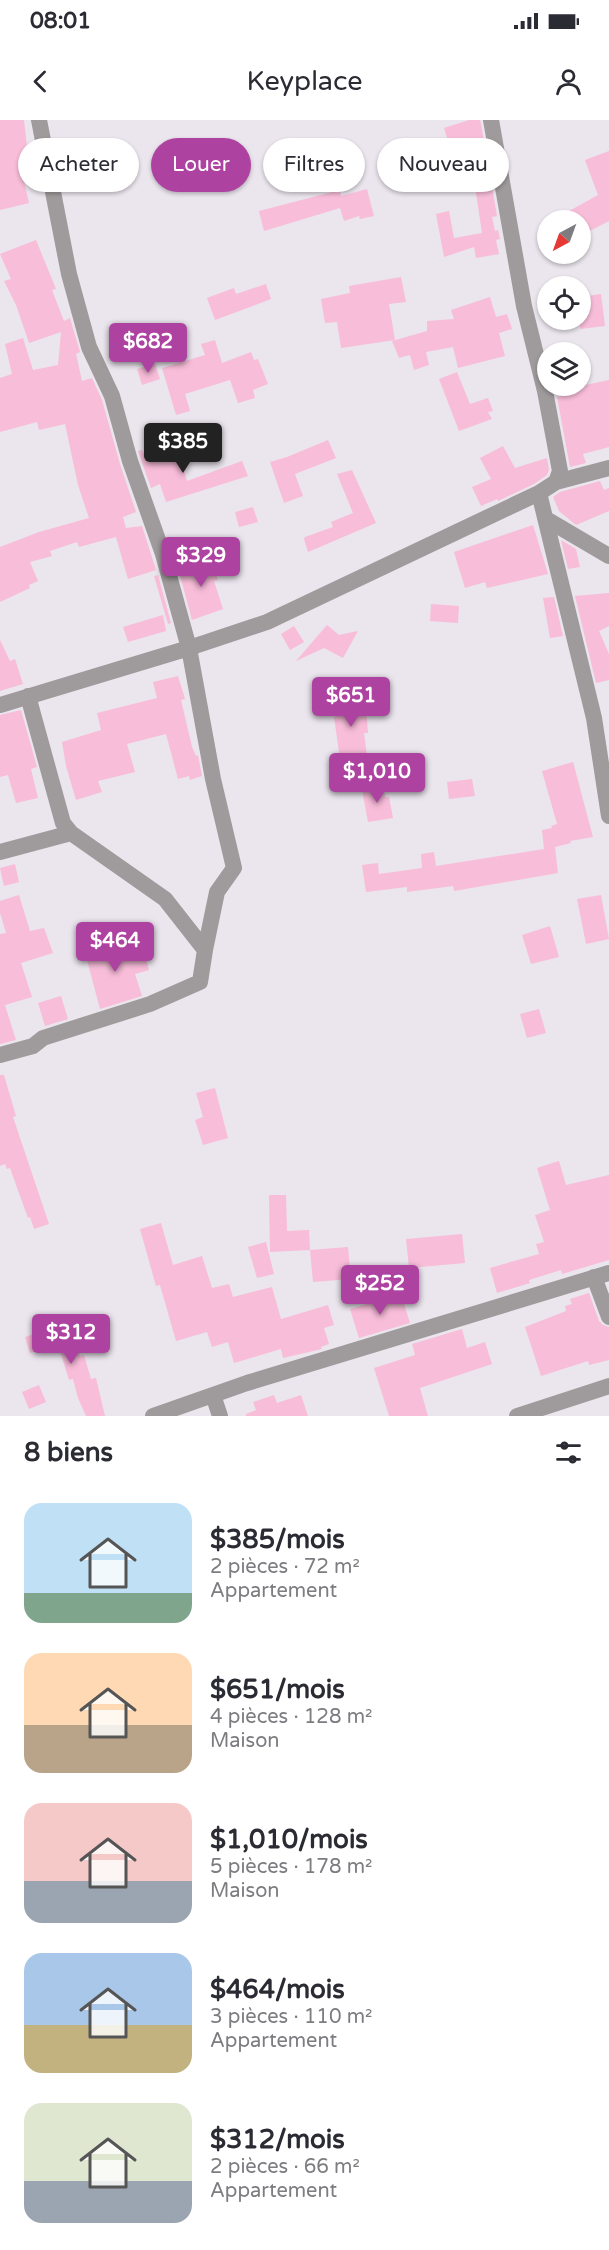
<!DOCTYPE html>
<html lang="fr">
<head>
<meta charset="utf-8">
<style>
	body { margin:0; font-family:"Varela Round",sans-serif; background:#f7f7f7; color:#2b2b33; height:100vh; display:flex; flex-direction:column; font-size:22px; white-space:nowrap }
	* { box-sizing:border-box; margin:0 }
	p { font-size:20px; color:#7c7c81 }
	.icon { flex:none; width:33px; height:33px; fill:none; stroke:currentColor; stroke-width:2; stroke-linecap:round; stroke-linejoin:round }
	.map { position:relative; height:1296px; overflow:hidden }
	.panel { display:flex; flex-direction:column; background:#fff; flex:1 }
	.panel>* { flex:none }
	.banner { position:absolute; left:18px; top:18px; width:573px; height:54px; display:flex; gap:12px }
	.needle { width:39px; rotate:221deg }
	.buttons { position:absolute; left:537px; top:90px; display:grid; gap:12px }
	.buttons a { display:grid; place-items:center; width:54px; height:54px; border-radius:50%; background:#fff; box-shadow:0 2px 4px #0004; font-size:30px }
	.price { position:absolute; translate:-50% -51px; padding:0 14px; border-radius:6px; background:#ae42a1; color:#fff; font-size:20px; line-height:39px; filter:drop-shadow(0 2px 3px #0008) }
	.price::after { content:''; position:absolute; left:50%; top:36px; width:18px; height:14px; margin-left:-9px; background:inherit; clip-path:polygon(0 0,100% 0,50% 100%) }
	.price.active { background:#222; color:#fff }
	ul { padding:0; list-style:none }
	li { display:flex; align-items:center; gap:18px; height:150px; padding:0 24px }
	li span { display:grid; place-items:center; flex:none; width:168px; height:120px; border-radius:18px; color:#555 }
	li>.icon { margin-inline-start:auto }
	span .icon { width:72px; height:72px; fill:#fffc; stroke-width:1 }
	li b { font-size:26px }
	h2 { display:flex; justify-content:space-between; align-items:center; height:72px; padding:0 24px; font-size:26px }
	.tag { padding:0 21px; border-radius:27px; background:#fff; box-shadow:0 2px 4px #0004; font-size:21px; line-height:54px }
	.tag.active { background:#ae42a1; color:#fff }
	.status { display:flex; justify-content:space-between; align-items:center; height:42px; padding:0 30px; background:#fff; direction:ltr }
	.status svg { height:16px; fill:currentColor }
	header { display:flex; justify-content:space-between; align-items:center; height:78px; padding:0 24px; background:#fff; font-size:27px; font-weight:600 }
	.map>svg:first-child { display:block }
</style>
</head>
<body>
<div class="status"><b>08:01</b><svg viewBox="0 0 49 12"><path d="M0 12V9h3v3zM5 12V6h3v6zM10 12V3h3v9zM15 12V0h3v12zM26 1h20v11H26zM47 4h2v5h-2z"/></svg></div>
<header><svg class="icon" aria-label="back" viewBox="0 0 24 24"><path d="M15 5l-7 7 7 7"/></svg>Keyplace<svg class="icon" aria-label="person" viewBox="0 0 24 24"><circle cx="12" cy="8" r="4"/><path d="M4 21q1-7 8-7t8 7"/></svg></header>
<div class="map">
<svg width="609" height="1296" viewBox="0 0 609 1296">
	<rect width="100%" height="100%" fill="#ebe5ed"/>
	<path fill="#f8bdd9" d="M0,0H24L27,27L30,26L32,42L20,43L29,83L0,90Z
		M469,0H480L481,4L497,96L492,97L495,111L498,110L500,119L496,120L499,134L476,138L474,127L444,137L436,94L449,91L454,118L482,113L473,53L426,64L452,34L444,8Z
		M609,31V101L580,116V100H553L598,75L585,40Z
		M367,69L374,96L360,99L359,96L344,101L340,88L264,111L259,91L340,70L341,76Z
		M36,120L56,169L52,170L64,201L70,198L80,232L76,234L82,261L92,258L102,280L120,344L136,392L123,397L126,408L142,406L156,450L128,459L116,417L79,427L77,422L50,431L52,436L30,442L38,461L29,465L30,468L0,482V427L39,412L89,398L78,365L65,304L39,310L37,302L0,312V258L12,254L5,224L23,218L33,250L58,245L61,212L29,223L16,185L4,161L11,159L0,134Z
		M401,157L406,182L389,184L395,220L341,228L337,202L325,203L321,179L350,173L349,166Z
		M266,164L271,179L215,200L207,178L234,168L236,174Z
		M601,174L605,206L580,209V177Z
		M490,177L496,197L507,194L512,209L499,213L505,236L458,248L453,227L426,232L429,245L414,250L410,235L399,238L392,221L427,211V201L454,199L451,190Z
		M215,220L222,243L251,232L254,240L258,239L268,264L253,270L255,278L238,283L230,260L185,274L190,291L176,295L162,248L205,235L201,224Z
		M155,244L160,259L142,265L137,249Z
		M457,252L470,284L488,278L493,291L488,292L492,299L459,311L439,259Z
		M609,260V327L583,334L586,343L570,347L557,277L567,275L566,269Z
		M328,320L336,338L295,354L303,376L284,383L270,342L287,337Z
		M176,323L187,361L242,341L248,356L166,382L160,364L151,368L138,331L142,330L143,333Z
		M503,326L515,348L547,338L549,350L547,355L534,364L498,381L497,379L481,386L472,367L491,359L480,338Z
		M352,350L376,403L308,432L304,419L305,417L333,407L331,402L353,393L337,354Z
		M600,361L604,370L609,368V391L576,405L559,391L553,377L560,372Z
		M253,387L258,402L239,407L235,392Z
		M533,405L548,454L487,468L485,462L465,468L454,432Z
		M561,420L576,429L580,447L568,449Z
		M210,437L218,460L214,461L223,489L192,500L178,448Z
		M158,455L171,503L168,504L154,456Z
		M609,473V506L599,511L609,534V560L596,563L575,476Z
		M554,477L563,516L550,518L543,478Z
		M431,484L459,486L458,503L430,501Z
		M163,495L166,511L128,522L123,507Z
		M327,505L339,515L358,511L343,538L324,528L296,541Z
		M294,506L304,522L290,530L281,514Z
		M0,520L10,541L15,539L23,564L0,571Z
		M178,556L185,579L181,580L192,627L196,636L198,635L202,656L190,660L189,656L178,659L166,614L127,624L135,652L98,661L102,672L76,680L66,646L62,622L101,610L97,593L157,578L153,562Z
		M358,566L367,599L368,613H364L368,643L341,646L334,597L341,595L335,572Z
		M21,590L37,647L31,649L38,678L16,683L8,655L0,657V595Z
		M573,642L593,717L570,721L571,723L555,727L558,753L454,771L453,766L407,772V767L366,772L362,745L378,743L379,754L422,748L421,734L434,732L436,746L544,729L542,710L552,708L551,706L557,704L542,651Z
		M472,659L475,676L449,679L447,662Z
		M383,665L385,677H389L393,698L368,702L362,669Z
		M15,744L19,762L4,766L0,748Z
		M19,775L30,811L44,808L53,833L21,843L32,877L5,885L16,920L0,924V814L6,813L0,793V781Z
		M601,775L609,819L586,824L577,779Z
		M550,806L559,837L531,844L522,815Z
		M100,819L105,836L142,825L149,850L135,854L142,876L100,889L83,825Z
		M61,876L68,899L45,906L38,883Z
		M539,889L546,913L527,918L520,894Z
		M0,955H4L16,996L13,997L49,1104L34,1109L30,1097L28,1098L10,1048L7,1049L5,1044L0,1046Z
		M215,968L228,1018L203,1025L195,1000L203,997L196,973Z
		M559,1041L566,1065L609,1055V1140L562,1154L561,1150L529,1160L530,1163L497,1173L490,1148L539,1134L536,1124L544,1122L535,1095L550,1090L537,1048Z
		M269,1075H286L287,1111L309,1110L310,1130L270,1132Z
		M161,1103L173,1145L202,1136L212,1168L229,1164L233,1177L272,1167L281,1199L328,1185L334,1205L324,1208L329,1224L321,1227L322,1229L283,1238L281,1229L234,1243L228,1222L212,1227L207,1212L176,1221L160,1165L156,1166L140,1109Z
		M462,1114L465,1143L409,1148L406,1119Z
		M266,1122L274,1154L257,1158L248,1127Z
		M348,1127L351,1159L313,1162L310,1130Z
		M589,1173L599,1201L603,1205L609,1207V1240L589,1245L588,1241L541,1256L525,1207L566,1191L565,1186L572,1184L570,1179Z
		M401,1174L410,1203L359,1218L350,1189Z
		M69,1202L80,1236L84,1235L91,1259L96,1258L105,1296H86L78,1278L73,1259L69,1260L58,1224L30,1233L25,1217Z
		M462,1209L467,1228L485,1222L492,1244L420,1268L428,1296H389L374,1248L415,1235L412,1224Z
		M39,1265L46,1282L29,1289L22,1272Z
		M274,1275L277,1283L301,1275L308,1296H246V1294L256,1290L253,1282Z"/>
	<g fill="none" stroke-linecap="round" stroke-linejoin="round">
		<path stroke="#9f9a9b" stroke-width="16" d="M491,0L524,186L545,271L560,351L556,362
			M539,373L594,598L609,696
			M546,399L609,436
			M28,576L63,703L71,713L165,779L205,830L217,772L234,748L213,659L189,528L163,434L130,341L112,276L89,227L69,154L39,0
			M0,585L189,528L267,502L539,373L556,362L609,348
			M0,732L71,713
			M0,935L33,926L43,918L150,884L200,862L205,830
			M594,1157L609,1197
			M213,1275L220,1296
			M153,1296L247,1263L609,1153
			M517,1296L609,1266"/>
	</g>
</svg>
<div class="buttons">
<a><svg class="needle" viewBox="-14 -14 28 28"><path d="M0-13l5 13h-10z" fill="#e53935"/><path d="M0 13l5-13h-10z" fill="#7c7c81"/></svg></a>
<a><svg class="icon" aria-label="locate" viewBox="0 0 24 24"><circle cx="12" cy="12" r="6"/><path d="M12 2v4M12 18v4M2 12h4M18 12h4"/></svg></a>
<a><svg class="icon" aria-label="layers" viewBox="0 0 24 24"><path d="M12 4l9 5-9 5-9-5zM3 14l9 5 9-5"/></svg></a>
</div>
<b class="price" style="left:148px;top:254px">$682</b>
<b class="price active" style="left:183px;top:354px">$385</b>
<b class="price" style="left:201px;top:468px">$329</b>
<b class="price" style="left:351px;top:608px">$651</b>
<b class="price" style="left:377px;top:684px">$1,010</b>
<b class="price" style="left:115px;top:853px">$464</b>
<b class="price" style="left:380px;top:1196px">$252</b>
<b class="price" style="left:71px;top:1245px">$312</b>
<div class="banner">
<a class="tag">Acheter</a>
<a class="tag active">Louer</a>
<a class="tag">Filtres</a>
<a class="tag">Nouveau</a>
</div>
</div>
<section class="panel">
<h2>8 biens<svg class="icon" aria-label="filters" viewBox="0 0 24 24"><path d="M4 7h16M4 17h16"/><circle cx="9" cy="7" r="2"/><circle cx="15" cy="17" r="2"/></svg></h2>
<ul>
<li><span style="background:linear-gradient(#bfe0f5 75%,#7fa58c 0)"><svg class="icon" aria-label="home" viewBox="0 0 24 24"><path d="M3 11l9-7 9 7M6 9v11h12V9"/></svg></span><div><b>$385/mois</b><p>2 pièces · 72 m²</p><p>Appartement</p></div></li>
<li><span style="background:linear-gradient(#ffd9b3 60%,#b9a48a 0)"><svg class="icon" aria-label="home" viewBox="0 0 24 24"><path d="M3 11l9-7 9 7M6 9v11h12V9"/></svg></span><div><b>$651/mois</b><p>4 pièces · 128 m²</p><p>Maison</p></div></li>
<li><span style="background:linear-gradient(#f6c9c9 65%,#9aa5b1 0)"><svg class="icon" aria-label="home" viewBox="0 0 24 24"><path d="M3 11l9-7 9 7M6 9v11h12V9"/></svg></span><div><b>$1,010/mois</b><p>5 pièces · 178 m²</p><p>Maison</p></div></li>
<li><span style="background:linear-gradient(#a9c7e8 60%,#c2b280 0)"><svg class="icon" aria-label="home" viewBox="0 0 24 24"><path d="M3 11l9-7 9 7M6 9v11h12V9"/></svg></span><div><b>$464/mois</b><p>3 pièces · 110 m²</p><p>Appartement</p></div></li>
<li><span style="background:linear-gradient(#dfe7d0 65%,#9aa5b1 0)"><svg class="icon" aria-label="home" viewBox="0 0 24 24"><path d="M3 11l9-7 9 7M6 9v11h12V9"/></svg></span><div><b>$312/mois</b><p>2 pièces · 66 m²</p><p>Appartement</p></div></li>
</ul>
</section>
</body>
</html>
